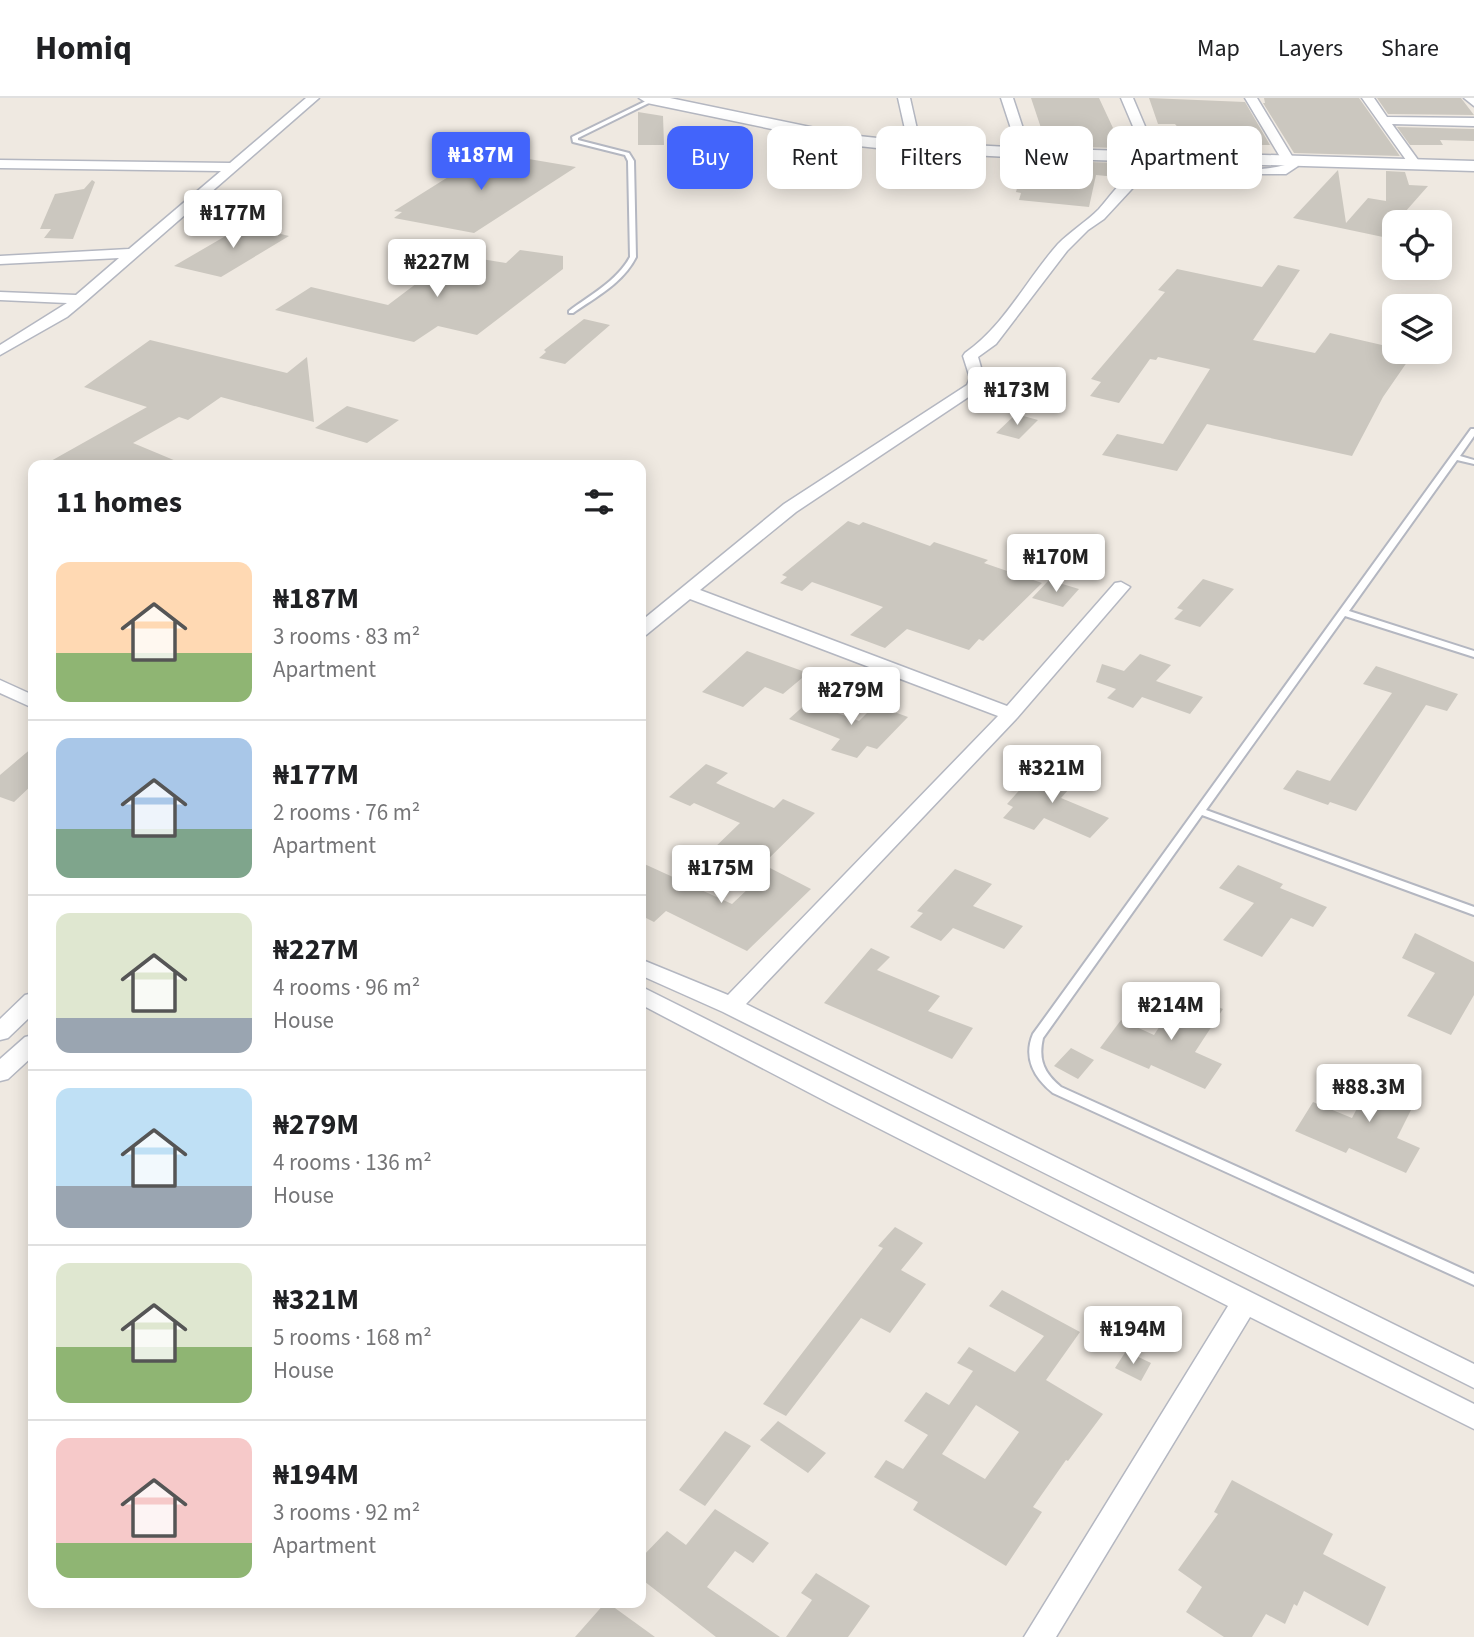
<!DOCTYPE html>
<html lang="en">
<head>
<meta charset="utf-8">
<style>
	body { margin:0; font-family:"Source Sans 3",sans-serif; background:#f6f6f6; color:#202124; height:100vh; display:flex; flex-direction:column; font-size:26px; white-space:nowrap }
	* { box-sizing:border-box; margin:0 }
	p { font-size:23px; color:#757577 }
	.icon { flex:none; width:38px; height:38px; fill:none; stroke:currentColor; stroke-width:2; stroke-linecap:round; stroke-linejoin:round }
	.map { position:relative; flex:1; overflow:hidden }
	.drawer { position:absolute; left:28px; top:362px; width:618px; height:1148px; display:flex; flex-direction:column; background:#fff; border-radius:14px; box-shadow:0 4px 18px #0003 }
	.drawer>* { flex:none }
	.banner { position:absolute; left:667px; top:28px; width:665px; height:63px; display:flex; gap:14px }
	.buttons { position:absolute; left:1382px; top:112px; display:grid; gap:14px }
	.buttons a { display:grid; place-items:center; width:70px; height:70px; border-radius:14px; background:#fff; box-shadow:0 4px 18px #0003; font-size:35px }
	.price { position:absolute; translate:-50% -60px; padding:0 16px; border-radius:7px; background:#fff; color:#222; font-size:23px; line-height:46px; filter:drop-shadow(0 2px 4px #0008) }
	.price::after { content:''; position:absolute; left:50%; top:42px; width:21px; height:16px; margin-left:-10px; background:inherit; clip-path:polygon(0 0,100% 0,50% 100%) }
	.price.selected { background:#4264fb; color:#fff }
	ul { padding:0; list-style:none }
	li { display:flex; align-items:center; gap:21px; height:175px; padding:0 28px }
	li+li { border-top:2px solid #e0e0e0 }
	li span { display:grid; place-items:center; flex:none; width:196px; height:140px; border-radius:14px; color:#555 }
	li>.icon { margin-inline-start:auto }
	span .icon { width:84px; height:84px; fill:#fffc; stroke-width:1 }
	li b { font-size:30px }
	h2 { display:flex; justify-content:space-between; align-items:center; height:84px; padding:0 28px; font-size:30px }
	.pill { padding:0 24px; border-radius:14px; background:#fff; box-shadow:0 4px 18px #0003; font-size:24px; line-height:63px }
	.pill.selected { background:#4264fb; color:#fff }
	header { display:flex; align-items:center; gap:42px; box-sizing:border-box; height:98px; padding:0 35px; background:#fff; border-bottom:2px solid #e0e0e0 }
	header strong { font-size:33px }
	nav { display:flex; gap:38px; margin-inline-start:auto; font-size:24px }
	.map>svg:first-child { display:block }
</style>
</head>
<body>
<header>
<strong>Homiq</strong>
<nav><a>Map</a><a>Layers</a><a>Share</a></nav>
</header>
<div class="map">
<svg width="1474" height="1539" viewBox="0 0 1474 1539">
	<rect width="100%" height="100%" fill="#efe9e1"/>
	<path fill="#cbc7bf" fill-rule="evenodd" d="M1031,0H1099L1120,45H1115L1118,50L1047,48Z
		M1149,0L1245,4L1270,47H1242L1245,54L1216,52L1206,33H1181L1175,26H1158Z
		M1264,0H1359L1400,58L1294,55L1263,5H1265Z
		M1377,0H1461L1474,17L1388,16Z
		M638,14L663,18L664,47H638Z
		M1397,29L1474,31V43L1440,42L1443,47H1410Z
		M488,54L576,69L474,135L394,120L402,114L394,113Z
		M1054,63L1120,65L1117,79L1096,77L1089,109L1019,102L1021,95L1016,94L1024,64L1055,66Z
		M1338,72L1346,125L1368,100L1386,103V73L1405,74L1409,87L1428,88L1383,139L1293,120Z
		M92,82L95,84L73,141L44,140L51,131H40L55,96L84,91Z
		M248,125L282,132L277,135L289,138L221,179L174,168Z
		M520,152L563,158V171L477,237L438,228L414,244L275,212L311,189L388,207L425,179L442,183L475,160L506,165Z
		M1278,167L1300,172L1253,242L1315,255L1330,235L1395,250V254H1414L1383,299L1352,358L1207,326L1177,373L1102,357L1117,336L1163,346L1210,271L1158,259L1156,262L1150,261L1119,305L1090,298L1101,284L1091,281L1165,194L1158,192L1177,171L1262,189Z
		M584,221L610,227L565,266L539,260L546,254L544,252Z
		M150,242L287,275L307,259L314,324L221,299L188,322L179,319L133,345L188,368H42L147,309L84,289Z
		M347,308L399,322L367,345L315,330Z
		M1016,316L1038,322L1019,341L996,335Z
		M848,423L859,427L863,424L930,448L934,444L988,462L984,465L1042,485L983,543L979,541L969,552L907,531L885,550L850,537L883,509L812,484L802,493L780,485L787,479L782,477Z
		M1203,481L1234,491L1200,529L1174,521L1183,512L1177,510Z
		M1049,482L1079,491L1063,509L1032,500Z
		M747,553L808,575L783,596L765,589L743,609L702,594Z
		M1140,556L1171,567L1156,583L1203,599L1190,616L1142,599L1133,610L1107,600L1116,591L1096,584L1102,566L1124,573Z
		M1376,568L1458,596L1447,613L1426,607L1356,713L1330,704L1328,707L1283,691L1297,672L1330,683L1392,595L1363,586Z
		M808,604L859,623L875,607L908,619L877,651L867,648L857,660L831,652L840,641L789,621Z
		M33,649V686L14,704L0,699V677Z
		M706,666L728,675L716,685L774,710L783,701L815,715L756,773L710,754L740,725L694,705L690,708L669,699Z
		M1041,668L1077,682L1061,700L1109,720L1090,740L1044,720L1034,732L1003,720L1013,709L1007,706Z
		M640,764L732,806L770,770L811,791L747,853L666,813L654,824L640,817Z
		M1238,767L1283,786L1280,790L1327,809L1313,829L1291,820L1262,859L1223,842L1254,805L1219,790Z
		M955,771L992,786L973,808L1023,828L1004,851L953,830L941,843L910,829L923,815L917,813Z
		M1415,835L1474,864V897L1451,937L1407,918L1435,875L1402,860Z
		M871,850L890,859L877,872L940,898L928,913L973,930L952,961L824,905Z
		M1182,894L1223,911L1195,954L1222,966L1205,991L1151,967L1149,971L1100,950L1121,922L1154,937Z
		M1071,950L1094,962L1078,981L1054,968Z
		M1376,974L1421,992L1397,1040L1420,1050L1406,1075L1349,1050L1346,1055L1295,1033L1313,1004L1352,1020Z
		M895,1129L923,1145L901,1172L926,1186L890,1235L861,1220L786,1318L763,1306L883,1150L878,1148Z
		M1002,1192L1080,1234L1046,1282L1103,1316L1068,1363L1066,1362L1033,1409L1042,1414L1006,1468L913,1412L918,1404L874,1379L886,1362L903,1371L928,1337L904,1323L926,1294L949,1307L973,1273L957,1265L969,1249L1015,1274L1044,1238L989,1208ZM976,1307L1019,1334L985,1381L942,1356Z
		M1126,1253L1151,1265L1141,1283L1115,1270Z
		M778,1323L826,1355L808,1375L760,1342Z
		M725,1333L751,1348L705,1408L679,1392Z
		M1232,1382L1333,1436L1323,1456L1386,1489L1368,1528L1304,1493L1297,1508L1294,1506L1285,1526L1266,1516L1252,1539H1224L1186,1514L1202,1489L1178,1472L1218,1416L1214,1414Z
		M715,1411L769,1445L753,1465L735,1453L707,1489L780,1539H716L640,1480V1461L667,1433L686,1447Z
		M816,1475L870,1508L848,1539H786L812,1502L801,1495Z
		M605,1505H608L655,1539H575Z"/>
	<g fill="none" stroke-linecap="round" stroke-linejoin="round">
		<g stroke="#b4b7c1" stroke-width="4">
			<path id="lane" d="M652,0L657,1L578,40V42L629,55L634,63L636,159C623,185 596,199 573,215H569V213C590,197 617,183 630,159L628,63L625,57L573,44L572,39Z
				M1471,331H1474V338L1460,358L1474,362V366L1457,362L1349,513L1474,553V559L1345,518L1206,712L1474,809V817L1202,717L1043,940C1038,962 1044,975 1061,989L1474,1176V1187L1053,995C1034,980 1023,960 1033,936Z"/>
		</g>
		<g stroke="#b4b7c1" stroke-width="3">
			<path id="street" d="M306,0H319L85,204L67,219L0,257V247L67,205L0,202V194L76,197L119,160L0,166V158L129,151L221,73L0,70V62L230,65Z
				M898,0H910L921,49L919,52L909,49Z
				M1001,0H1013L1031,55L1029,58L1019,55Z
				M1121,0H1133L1158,59L1156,62L1146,59Z
				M1245,0H1257L1298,68L1286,76H1164L1142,80L1104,121L1088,132L1067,153L996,246L978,259L984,280L979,292L796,414L700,492L1007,608L1115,485L1121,484L1130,489L1017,620L746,906L1474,1266V1290L723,914L640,877V861L728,897L998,618L690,501L646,537L640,538V524L784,406L967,287L970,280L963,258L965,255C1005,227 1026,182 1058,146C1071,133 1086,124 1099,111C1109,100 1123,79 1136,74C1180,58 1241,80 1285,67Z
				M1362,0H1374L1387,19L1474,20V28L1392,26L1421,66L1415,70L1411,69Z
				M1464,0H1474V8Z
				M0,582L33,597V610L0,595Z
				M640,888L1474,1306V1331L1250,1219L1056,1539H1024L1228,1208L829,1005L640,906Z
				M33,895V916L8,940L0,942V921L25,897Z
				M33,937V958L8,981L0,983V961L25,939Z"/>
		</g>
		<g stroke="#b4b7c1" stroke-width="3">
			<path id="secondary" d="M639,0H670L849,37L915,44L1025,50L1474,63V73L1025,60L915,54L849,47L647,5Z"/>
		</g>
		<use href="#lane" fill="#fff" fill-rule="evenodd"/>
		<use href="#street" fill="#fff" fill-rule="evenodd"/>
		<use href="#secondary" fill="#fff" fill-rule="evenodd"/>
	</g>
</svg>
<div class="buttons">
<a><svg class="icon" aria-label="locate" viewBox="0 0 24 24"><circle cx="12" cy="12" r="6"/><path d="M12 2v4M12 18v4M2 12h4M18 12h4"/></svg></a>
<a><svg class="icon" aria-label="layers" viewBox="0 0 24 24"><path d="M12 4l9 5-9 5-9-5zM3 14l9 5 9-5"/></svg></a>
</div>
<b class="price selected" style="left:481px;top:94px">₦187M</b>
<b class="price" style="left:233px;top:152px">₦177M</b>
<b class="price" style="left:437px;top:201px">₦227M</b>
<b class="price" style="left:1017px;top:329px">₦173M</b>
<b class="price" style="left:1056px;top:496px">₦170M</b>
<b class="price" style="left:851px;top:629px">₦279M</b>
<b class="price" style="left:1052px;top:707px">₦321M</b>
<b class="price" style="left:721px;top:807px">₦175M</b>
<b class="price" style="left:1171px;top:944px">₦214M</b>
<b class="price" style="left:1369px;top:1026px">₦88.3M</b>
<b class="price" style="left:1133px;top:1268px">₦194M</b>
<div class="banner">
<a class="pill selected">Buy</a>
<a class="pill">Rent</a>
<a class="pill">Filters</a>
<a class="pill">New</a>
<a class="pill">Apartment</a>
</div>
<section class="drawer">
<h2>11 homes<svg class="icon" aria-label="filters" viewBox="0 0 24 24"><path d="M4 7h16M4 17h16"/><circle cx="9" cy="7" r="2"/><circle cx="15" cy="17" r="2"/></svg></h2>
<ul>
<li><span style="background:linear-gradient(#ffd9b3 65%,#8fb573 0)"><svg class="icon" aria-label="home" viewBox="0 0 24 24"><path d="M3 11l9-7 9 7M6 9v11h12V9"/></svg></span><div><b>₦187M</b><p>3 rooms · 83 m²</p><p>Apartment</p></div></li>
<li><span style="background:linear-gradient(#a9c7e8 65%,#7fa58c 0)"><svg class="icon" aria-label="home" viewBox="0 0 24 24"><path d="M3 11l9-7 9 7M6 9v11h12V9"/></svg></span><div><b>₦177M</b><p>2 rooms · 76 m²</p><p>Apartment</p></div></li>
<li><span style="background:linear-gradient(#dfe7d0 75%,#9aa5b1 0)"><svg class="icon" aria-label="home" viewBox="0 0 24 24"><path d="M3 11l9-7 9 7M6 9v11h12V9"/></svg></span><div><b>₦227M</b><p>4 rooms · 96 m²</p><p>House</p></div></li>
<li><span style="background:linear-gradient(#bfe0f5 70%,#9aa5b1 0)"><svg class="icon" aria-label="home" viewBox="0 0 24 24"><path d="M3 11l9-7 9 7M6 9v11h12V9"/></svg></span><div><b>₦279M</b><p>4 rooms · 136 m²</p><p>House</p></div></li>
<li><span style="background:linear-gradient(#dfe7d0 60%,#8fb573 0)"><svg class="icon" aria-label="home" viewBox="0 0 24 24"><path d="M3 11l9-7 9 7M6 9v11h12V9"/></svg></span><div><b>₦321M</b><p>5 rooms · 168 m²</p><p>House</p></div></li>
<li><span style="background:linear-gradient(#f6c9c9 75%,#8fb573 0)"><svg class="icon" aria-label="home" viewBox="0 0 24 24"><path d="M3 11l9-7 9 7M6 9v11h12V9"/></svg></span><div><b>₦194M</b><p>3 rooms · 92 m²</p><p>Apartment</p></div></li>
</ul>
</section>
</div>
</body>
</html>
